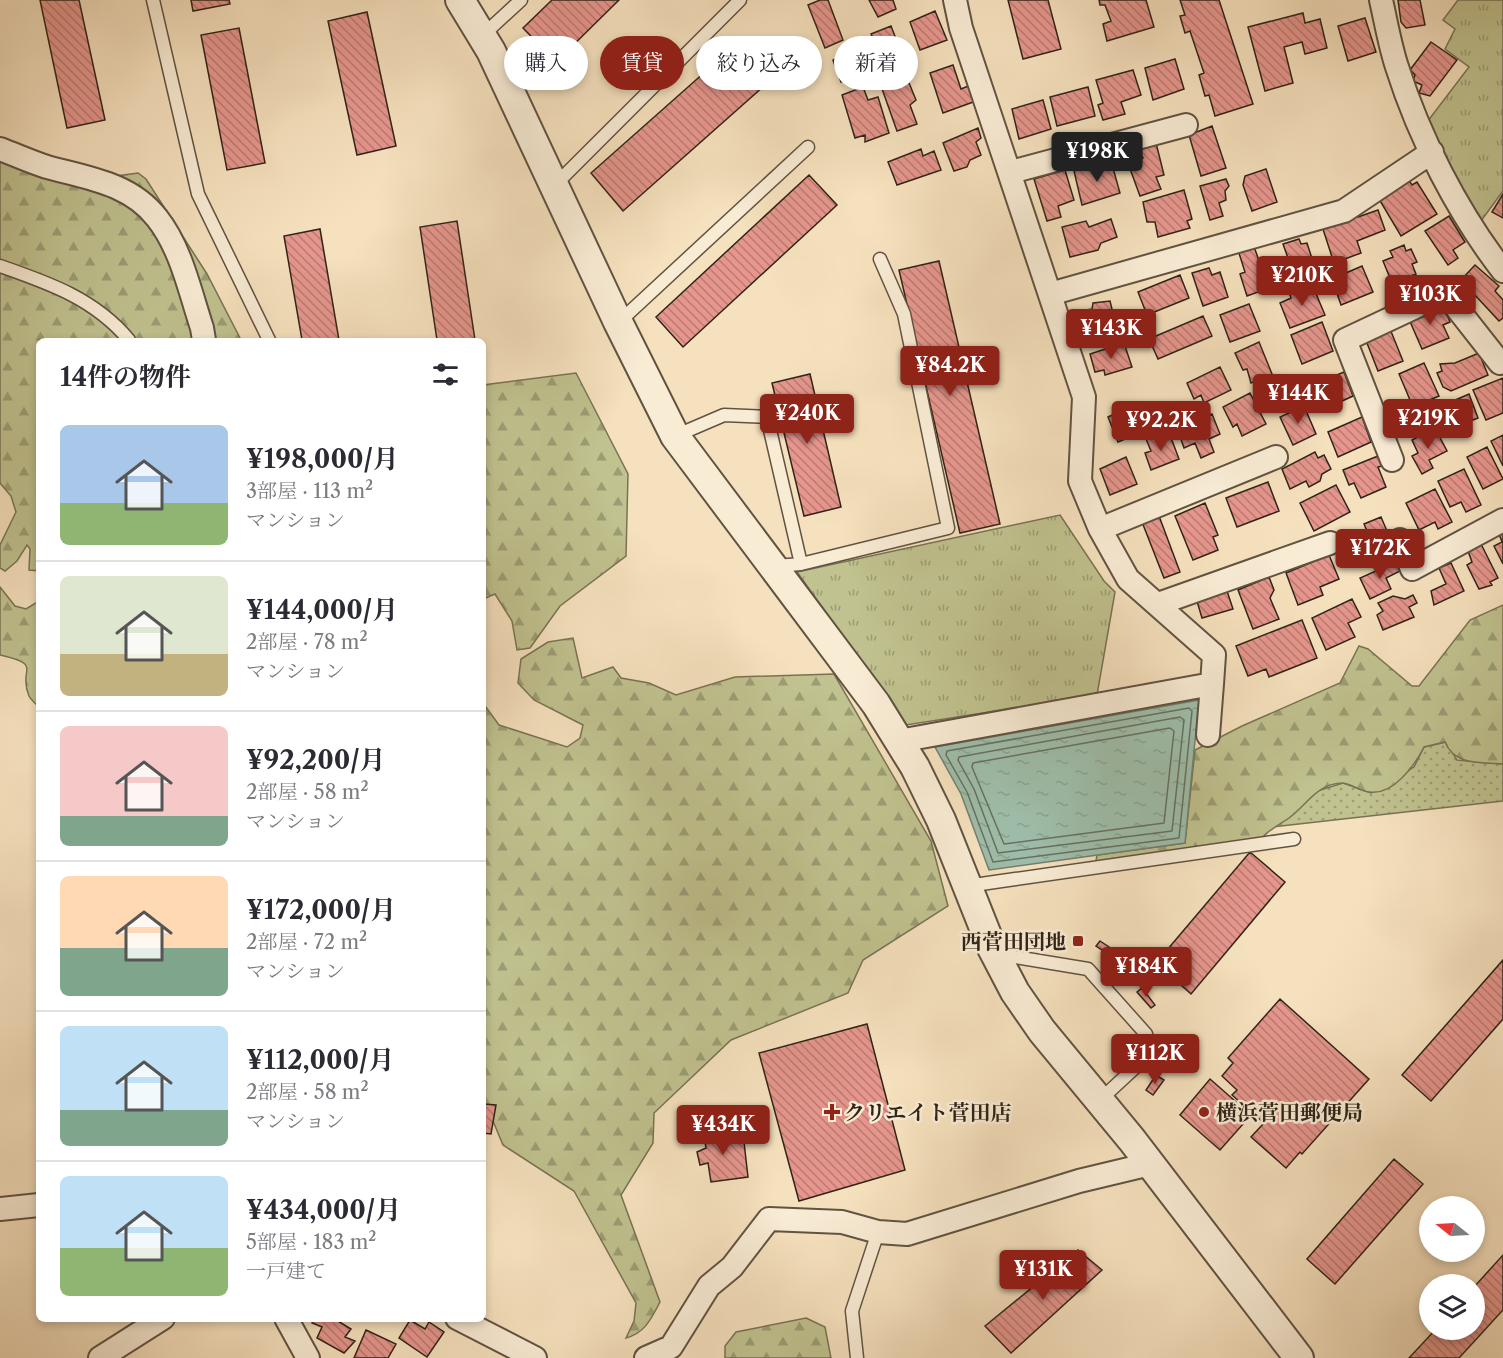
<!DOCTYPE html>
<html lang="ja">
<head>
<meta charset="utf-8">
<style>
	body { margin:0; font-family:"Libre Caslon Text","Noto Serif JP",serif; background:#f2f2f3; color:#2b2b33; height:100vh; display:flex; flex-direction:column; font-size:22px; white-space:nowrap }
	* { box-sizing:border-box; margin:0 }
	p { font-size:20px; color:#7c7c81 }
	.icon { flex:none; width:33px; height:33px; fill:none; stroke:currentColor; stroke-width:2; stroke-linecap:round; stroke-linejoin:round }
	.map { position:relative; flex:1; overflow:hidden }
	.drawer { position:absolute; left:36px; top:338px; width:450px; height:984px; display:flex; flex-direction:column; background:#fff; border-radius:9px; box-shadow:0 3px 9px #0003 }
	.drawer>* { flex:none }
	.top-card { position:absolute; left:504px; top:36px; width:570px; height:54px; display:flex; gap:12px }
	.needle { width:39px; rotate:288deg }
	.buttons { position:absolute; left:1419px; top:1196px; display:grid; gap:12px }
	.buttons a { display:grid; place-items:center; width:66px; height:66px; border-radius:50%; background:#fff; box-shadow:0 3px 9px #0003; font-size:30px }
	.price { position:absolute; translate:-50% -51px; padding:0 14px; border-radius:6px; background:#8f2418; color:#fff; font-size:20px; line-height:39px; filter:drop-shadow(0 2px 3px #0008) }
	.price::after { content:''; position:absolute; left:50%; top:36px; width:18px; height:14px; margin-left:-9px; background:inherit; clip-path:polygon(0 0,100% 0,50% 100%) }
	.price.selected { background:#222; color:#fff }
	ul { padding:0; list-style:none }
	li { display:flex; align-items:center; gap:18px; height:150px; padding:0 24px }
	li+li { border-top:2px solid #e1e1e2 }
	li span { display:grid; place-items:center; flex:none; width:168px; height:120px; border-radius:9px; color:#555 }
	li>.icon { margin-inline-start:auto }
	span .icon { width:72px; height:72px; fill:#fffc; stroke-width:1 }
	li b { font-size:26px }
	h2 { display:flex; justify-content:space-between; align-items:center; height:72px; padding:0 24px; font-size:26px }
	.pill { padding:0 21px; border-radius:27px; background:#fff; box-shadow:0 3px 9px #0003; font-size:21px; line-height:54px }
	.pill.selected { background:#8f2418; color:#fff }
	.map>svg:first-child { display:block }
</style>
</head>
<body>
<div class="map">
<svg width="1503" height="1358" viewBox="0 0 1503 1358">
	<defs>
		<pattern id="grass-dots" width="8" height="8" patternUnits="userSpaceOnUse" patternTransform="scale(1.5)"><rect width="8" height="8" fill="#c0c28f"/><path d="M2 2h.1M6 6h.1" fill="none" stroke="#9c9d74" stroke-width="1.8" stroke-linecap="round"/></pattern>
		<pattern id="forest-firs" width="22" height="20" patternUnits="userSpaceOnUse" patternTransform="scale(1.5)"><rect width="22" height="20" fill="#c0c28f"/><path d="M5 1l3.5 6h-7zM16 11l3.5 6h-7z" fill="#9c9d74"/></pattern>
		<pattern id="park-tufts" width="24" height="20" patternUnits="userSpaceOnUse" patternTransform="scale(1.5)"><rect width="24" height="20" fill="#c0c28f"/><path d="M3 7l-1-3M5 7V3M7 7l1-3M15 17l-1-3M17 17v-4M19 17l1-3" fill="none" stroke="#9c9d74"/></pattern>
		<pattern id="water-ripples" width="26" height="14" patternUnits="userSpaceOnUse" patternTransform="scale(1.5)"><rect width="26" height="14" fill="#9ebeab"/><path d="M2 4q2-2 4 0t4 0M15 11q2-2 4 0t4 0" fill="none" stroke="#88a392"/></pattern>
		<pattern id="building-back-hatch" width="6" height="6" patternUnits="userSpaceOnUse" patternTransform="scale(1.5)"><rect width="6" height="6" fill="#e6968d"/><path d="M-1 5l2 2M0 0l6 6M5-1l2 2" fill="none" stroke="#bb7a72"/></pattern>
	</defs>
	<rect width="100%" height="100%" fill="#f6e1be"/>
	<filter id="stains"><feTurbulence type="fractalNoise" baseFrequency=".00333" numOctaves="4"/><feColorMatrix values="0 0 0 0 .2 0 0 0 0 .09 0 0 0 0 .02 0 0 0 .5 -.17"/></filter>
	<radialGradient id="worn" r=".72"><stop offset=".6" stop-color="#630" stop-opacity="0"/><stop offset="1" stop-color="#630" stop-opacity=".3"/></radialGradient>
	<path fill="url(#grass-dots)" stroke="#787354" stroke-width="1.5" d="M1446,742L1457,760L1503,764V801L1272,827L1290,817L1314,792L1343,783L1371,793L1414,767L1424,747Z"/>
	<path fill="url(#forest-firs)" stroke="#787354" stroke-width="1.5" d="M0,146L108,177L138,173L146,179L207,274L241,340H39V571L29,570L30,549L27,545L17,561L5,571L0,568V545L16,512L11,496L0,483Z
		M576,373L628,474L626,556L560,606L530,648L517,650L512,621L495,594L483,599V385Z
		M0,587L15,606L26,609L39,601V707C36,704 31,700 29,696C17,669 45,665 0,655Z
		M1503,605V764C1480,762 1455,766 1445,742L1424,747C1415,765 1393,796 1369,792C1360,791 1351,784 1343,783C1317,783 1307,805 1289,818C1274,828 1264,832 1255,848L1105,871L1096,861L1097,855L1185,843L1195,750L1242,726L1340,683L1359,646L1368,649L1412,686H1419L1470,620Z
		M573,638L582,678L613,667L621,678L649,683L676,695L735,677L834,674L931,841L948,906L863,960L848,993L731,1040L654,1113L653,1143L621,1195L660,1302C651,1319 645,1333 626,1338L634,1321L636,1303L574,1191L503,1145L483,1097V703L499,725L567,747L580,738L583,725L534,700L518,683L521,659L548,642Z
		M806,1318L825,1327L831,1358H725V1346L736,1332Z"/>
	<path fill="url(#park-tufts)" stroke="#787354" stroke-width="1.5" d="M1458,0H1503V191L1481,221L1424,126L1469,67L1445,49L1455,29L1443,20Z
		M1060,515L1104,581L1115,592L1097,695L906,725L797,572Z"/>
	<path fill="url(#water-ripples)" stroke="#728070" stroke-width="1.5" d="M1199,700L1185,843L989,870L961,794L935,747Z"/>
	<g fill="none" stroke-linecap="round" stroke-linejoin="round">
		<path stroke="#667162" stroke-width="1.5" d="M1189,708L1192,711L1179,838L993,862L967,792L946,755L947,751Z
			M1180,717L1184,720L1172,831L998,853L974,789L958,760L959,757Z
			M1170,728L1174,731L1164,823L1004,844L972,767L973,763Z"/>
	</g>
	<path fill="url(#building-back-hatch)" stroke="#2f2418" stroke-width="1.5" d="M40,0H79L105,120L67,128Z
		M191,0H229L230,4L193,11Z
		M552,0H619L556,62L523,28Z
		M820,0H828L843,40L825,48L808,5Z
		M869,0H893L896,9L878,17Z
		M1008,0H1048L1061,49L1023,59Z
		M1099,0H1146L1154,27L1107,41L1103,24L1111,21L1105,5H1100Z
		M1180,0H1219L1253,104L1215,116L1209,95L1205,96L1199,75L1204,73L1190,31L1185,33L1180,16L1185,15Z
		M1398,0H1420L1425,25L1406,28L1401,22Z
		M935,11L947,40L920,50L910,22Z
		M367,12L396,146L357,155L328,21Z
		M1303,13L1305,23L1320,19L1327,48L1305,54L1302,42L1284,47L1293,83L1265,91L1248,27Z
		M1365,18L1376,52L1348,61L1338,26Z
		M891,26L903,57L884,66L871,34Z
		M239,28L265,163L227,170L201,35Z
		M857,42L870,72L841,82L833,60L849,52L847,47Z
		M1431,42L1457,60L1430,96L1419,93L1422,85L1413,81L1415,75L1410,70Z
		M732,48L765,85L623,211L591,173Z
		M1175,59L1184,89L1153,100L1145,68Z
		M953,65L961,89L971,85L976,101L943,113L930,73Z
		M1133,70L1141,95L1121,102L1125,114L1103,120L1098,105L1103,103L1096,80Z
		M907,78L916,100L910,105L917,124L897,131L881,86Z
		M863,87L868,100L878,97L889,133L865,142V135L855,138L842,95Z
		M1088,87L1095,116L1057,126L1050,97Z
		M1043,100L1051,129L1019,139L1012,109Z
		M1212,126L1226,168L1201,176L1189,135Z
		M978,128L981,138L976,142L981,155L970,160L967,167L954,171L943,143Z
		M1156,143L1164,175L1156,177L1161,189L1140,196L1129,166L1143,158L1138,148Z
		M921,149L923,156L934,151L941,170L897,185L888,162Z
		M1111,161L1120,193L1082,205L1074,171Z
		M1266,169L1277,202L1252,211L1243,185L1245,176Z
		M1065,170L1074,200L1058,206L1061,217L1047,221L1034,179Z
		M809,175L837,205L683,347L656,317Z
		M1406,176L1412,185L1417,182L1437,214L1401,236L1376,194Z
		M1226,179L1229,186L1225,191L1226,200L1219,203L1223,216L1210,220L1200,186Z
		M1184,190L1192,219L1187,221L1190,228L1158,237L1155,222H1147L1143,202Z
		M1503,194V218L1492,212Z
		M1356,210L1358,217L1378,210L1385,230L1357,241L1361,253L1334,263L1321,223Z
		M1449,216L1465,242L1453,250L1458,258L1448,265L1425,231Z
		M1111,219L1117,237L1101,243L1098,250L1070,257L1062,227L1086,221L1089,227Z
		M457,221L475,340H437L420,227Z
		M320,229L339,340H302L284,236Z
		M1299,239L1301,244L1307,243L1315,268L1294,275L1283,244Z
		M1253,244L1261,266L1267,265L1275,286L1247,296L1240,274L1245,272L1238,250Z
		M1404,245L1406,251L1411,249L1417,262L1412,264L1416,274L1392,283L1383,261L1393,257L1390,251Z
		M939,261L1000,524L960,533L899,270Z
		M1475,265L1499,286L1495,291L1503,300V318L1499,321L1461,280Z
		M1362,266L1373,292L1341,305L1332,279Z
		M1209,268L1212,275L1220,272L1228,297L1203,306L1192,273Z
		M1180,275L1189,298L1147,315L1138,292Z
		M1300,285L1303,293L1314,289L1325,315L1290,328L1280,303L1291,298L1288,290Z
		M1110,301L1119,338L1088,346L1080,311L1092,309L1093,303Z
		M1249,304L1260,331L1230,342L1220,315Z
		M1437,305L1440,313L1445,310L1450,322L1443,325L1449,338L1422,349L1408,317Z
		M1203,316L1212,336L1158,359L1149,339Z
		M1322,322L1333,351L1302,364L1291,335Z
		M1388,324L1403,361L1378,371L1367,343L1373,331Z
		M1259,342L1272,374L1251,383L1247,369L1243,370L1235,353Z
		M1124,343L1132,367L1105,375L1104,370L1095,372L1090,354Z
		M1479,353L1488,375L1451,391L1443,387L1437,373L1442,371L1440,364L1455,363Z
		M1424,363L1439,396L1413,407L1399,374Z
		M1220,367L1231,390L1204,403L1201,395L1194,399L1187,383Z
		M1344,372L1353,396L1318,412L1308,387Z
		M810,374L841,507L804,516L772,383Z
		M1288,375L1296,393L1288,396L1289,400L1266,410L1256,389Z
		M1503,378V413L1486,420L1473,390Z
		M1250,393L1266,424L1242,436L1237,424L1233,427L1223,407Z
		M1469,394L1478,418L1457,426L1459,432L1447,436L1438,412L1454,406L1453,401Z
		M1140,403L1151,428L1118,442L1108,417Z
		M1304,406L1316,434L1293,445L1280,417Z
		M1212,414L1220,434L1209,439L1214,452L1201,458L1195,443L1184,448L1177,428Z
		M1362,417L1371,442L1338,457L1328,432Z
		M1435,428L1447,451L1429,460L1433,468L1422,474L1412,456L1418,453L1412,440Z
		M1156,435L1158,440L1170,435L1179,459L1151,470L1145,453L1151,451L1146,439Z
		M1503,435V466L1491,441Z
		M1487,447L1503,479L1483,489L1467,457Z
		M1315,452L1318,458L1324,455L1331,469L1322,474L1320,481L1309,487L1306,481L1290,489L1282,469Z
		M1378,456L1382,466L1378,467L1386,487L1361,498L1354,483L1349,485L1343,470Z
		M1126,457L1137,484L1110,495L1100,469Z
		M1464,469L1481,505L1466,512L1461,502L1450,507L1438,481Z
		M1268,482L1279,511L1237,527L1226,498Z
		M1336,485L1350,512L1314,531L1300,503Z
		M1435,489L1452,522L1438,529L1435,522L1419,530L1406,503Z
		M1205,503L1218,535L1213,537L1218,550L1193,560L1175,516Z
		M1159,516L1180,572L1164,578L1142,522Z
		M1381,517L1396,552L1368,564L1356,536L1367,531L1364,524Z
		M1503,532V564L1494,546L1502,542L1499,534Z
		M1481,544L1498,578L1490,582L1492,585L1479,589L1467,565L1472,562L1468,551Z
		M1329,555L1339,579L1320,587L1323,595L1298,605L1286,573Z
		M1398,561L1402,570L1386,578L1391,589L1370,599L1360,578Z
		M1451,563L1464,591L1434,605L1431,591L1446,584L1439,568Z
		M1269,577L1274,590L1270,598L1279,619L1253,629L1238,590Z
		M1226,588L1233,609L1202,618L1196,598Z
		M1413,595L1417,603L1409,607L1414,617L1383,630L1377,615L1383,611L1378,603L1393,596L1405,599Z
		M1352,599L1361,617L1348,623L1355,637L1326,650L1312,618Z
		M1302,620L1317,658L1269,677L1266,669L1248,676L1236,646Z
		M1250,852L1285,882L1191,994L1156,963Z
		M1100,941L1115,951L1111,956L1096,946Z
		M1503,960V1019L1431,1101L1402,1075Z
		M1142,988L1155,1005L1151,1008L1137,992Z
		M1280,999L1369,1079L1302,1154L1300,1152L1286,1168L1251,1137L1264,1123L1232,1095L1237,1090L1222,1076L1233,1063L1228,1058Z
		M867,1024L905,1170L799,1201L759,1053Z
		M1156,1075L1164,1080L1153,1095L1146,1090Z
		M1210,1079L1251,1115L1220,1150L1180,1115Z
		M483,1104L496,1105L491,1134L483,1133Z
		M719,1127L721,1135L730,1133L732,1143L744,1142L748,1177L711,1182L708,1163L700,1165L697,1152L706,1148L703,1129Z
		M1394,1159L1423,1184L1335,1284L1307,1259Z
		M1078,1250L1102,1270L1011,1353L985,1326Z
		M1503,1255V1310L1459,1358H1409L1436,1329H1474V1287Z
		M315,1318H333L351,1329L345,1337L355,1341L344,1353L317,1338L322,1327L312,1323Z
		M410,1320L425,1329L429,1322L444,1332L427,1357L399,1338Z
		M366,1330L396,1344L388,1358H354Z"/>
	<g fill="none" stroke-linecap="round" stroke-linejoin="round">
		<g stroke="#615342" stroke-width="15">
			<path id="service" d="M153,0L198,194L269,340
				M482,36L521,0
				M555,185L740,0
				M0,266C49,283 95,299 129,340
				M619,322L808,147
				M675,436L724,415L767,417L801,564
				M776,566L801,564L948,528L904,314L880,259
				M967,886L1294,839
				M997,954L1088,969L1146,1034L1149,1047L1141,1062L1100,1100
				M857,1358L852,1311L878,1232"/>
		</g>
		<g stroke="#615342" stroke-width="26">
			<path id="minor" d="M1381,0C1386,22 1390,46 1397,67C1419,137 1458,213 1503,271
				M0,149C16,155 31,162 47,167C87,178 130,183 157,218C181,248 190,292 202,328L204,340
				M1011,172L1186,125
				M1050,294L1344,211L1432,152
				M1392,460L1345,340L1445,293L1500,363L1503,360
				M1100,529L1276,457
				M1400,540L1412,569L1503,520
				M1158,604L1330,543
				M1208,735L1212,684
				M899,741L1212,684L1214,655L1128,579L1100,529L1080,481L1084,397L961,28L955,0
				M0,1209L39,1205
				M286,1318L308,1358
				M457,1318L535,1358
				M100,1358L163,1318
				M646,1358L671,1347L709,1286L732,1267L769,1219L842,1222L878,1232L907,1234L1079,1181L1150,1164"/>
		</g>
		<g stroke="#615342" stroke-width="32">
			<path id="tertiary" d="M460,0L491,51L618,322L675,436L876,704L915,767L941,820L992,948L1015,992L1042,1031L1132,1140L1299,1358"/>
		</g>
		<use href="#service" stroke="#f9ecd5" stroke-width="12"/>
		<use href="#minor" stroke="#f9ecd5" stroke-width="22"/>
		<use href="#tertiary" stroke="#f9ecd5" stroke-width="28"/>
	</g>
	<g fill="#8f2418" stroke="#f9ecd5" stroke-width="2">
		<rect x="1072" y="935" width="12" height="12" rx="3"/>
		<path d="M829 1103h6v6h6v6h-6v6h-6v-6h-6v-6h6z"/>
		<circle cx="1204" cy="1112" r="6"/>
	</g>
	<g text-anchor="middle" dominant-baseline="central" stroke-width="5" stroke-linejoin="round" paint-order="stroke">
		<g font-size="21" font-weight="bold" fill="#2f2418" stroke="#f9ecd5" text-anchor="start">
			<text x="1066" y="941" text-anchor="end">西菅田団地</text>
			<text x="844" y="1112">クリエイト菅田店</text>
			<text x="1216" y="1112">横浜菅田郵便局</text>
		</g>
	</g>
	<rect width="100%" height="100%" filter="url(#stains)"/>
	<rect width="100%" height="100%" fill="url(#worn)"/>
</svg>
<div class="buttons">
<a><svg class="needle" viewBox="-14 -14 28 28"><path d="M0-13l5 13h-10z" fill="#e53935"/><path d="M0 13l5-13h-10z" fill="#7c7c81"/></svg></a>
<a><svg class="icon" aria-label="layers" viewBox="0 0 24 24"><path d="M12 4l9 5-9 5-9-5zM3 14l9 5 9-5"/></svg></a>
</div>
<b class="price selected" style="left:1097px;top:183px">¥198K</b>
<b class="price" style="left:1302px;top:307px">¥210K</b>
<b class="price" style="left:1430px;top:326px">¥103K</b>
<b class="price" style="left:1111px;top:360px">¥143K</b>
<b class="price" style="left:950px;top:397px">¥84.2K</b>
<b class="price" style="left:1298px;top:425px">¥144K</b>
<b class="price" style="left:807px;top:445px">¥240K</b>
<b class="price" style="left:1428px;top:450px">¥219K</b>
<b class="price" style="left:1161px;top:452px">¥92.2K</b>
<b class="price" style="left:1380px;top:580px">¥172K</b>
<b class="price" style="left:1146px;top:998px">¥184K</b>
<b class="price" style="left:1155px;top:1085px">¥112K</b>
<b class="price" style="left:723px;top:1156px">¥434K</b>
<b class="price" style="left:1043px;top:1301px">¥131K</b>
<div class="top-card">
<a class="pill">購入</a>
<a class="pill selected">賃貸</a>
<a class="pill">絞り込み</a>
<a class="pill">新着</a>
</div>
<section class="drawer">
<h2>14件の物件<svg class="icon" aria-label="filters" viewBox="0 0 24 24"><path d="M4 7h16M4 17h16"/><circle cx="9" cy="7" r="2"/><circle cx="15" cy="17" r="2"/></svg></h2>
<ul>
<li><span style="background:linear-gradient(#a9c7e8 65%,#8fb573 0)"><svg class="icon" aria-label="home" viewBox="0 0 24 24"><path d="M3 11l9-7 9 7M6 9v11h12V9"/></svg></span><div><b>¥198,000/月</b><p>3部屋 · 113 m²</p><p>マンション</p></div></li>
<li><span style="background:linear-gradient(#dfe7d0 65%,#c2b280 0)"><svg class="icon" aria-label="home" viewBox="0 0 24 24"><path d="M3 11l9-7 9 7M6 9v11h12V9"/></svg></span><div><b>¥144,000/月</b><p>2部屋 · 78 m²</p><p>マンション</p></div></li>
<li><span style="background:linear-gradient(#f6c9c9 75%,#7fa58c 0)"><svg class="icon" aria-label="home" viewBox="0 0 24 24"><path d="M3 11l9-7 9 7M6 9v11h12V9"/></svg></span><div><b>¥92,200/月</b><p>2部屋 · 58 m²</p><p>マンション</p></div></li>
<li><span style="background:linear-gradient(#ffd9b3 60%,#7fa58c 0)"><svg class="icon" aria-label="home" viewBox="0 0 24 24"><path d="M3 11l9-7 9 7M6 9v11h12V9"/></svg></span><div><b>¥172,000/月</b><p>2部屋 · 72 m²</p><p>マンション</p></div></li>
<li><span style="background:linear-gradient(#bfe0f5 70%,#7fa58c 0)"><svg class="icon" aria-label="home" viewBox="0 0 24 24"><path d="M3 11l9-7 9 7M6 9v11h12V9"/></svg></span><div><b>¥112,000/月</b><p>2部屋 · 58 m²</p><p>マンション</p></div></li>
<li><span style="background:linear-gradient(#bfe0f5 60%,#8fb573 0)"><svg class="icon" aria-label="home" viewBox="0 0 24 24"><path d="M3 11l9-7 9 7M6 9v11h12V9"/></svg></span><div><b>¥434,000/月</b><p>5部屋 · 183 m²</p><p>一戸建て</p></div></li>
</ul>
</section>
</div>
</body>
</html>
